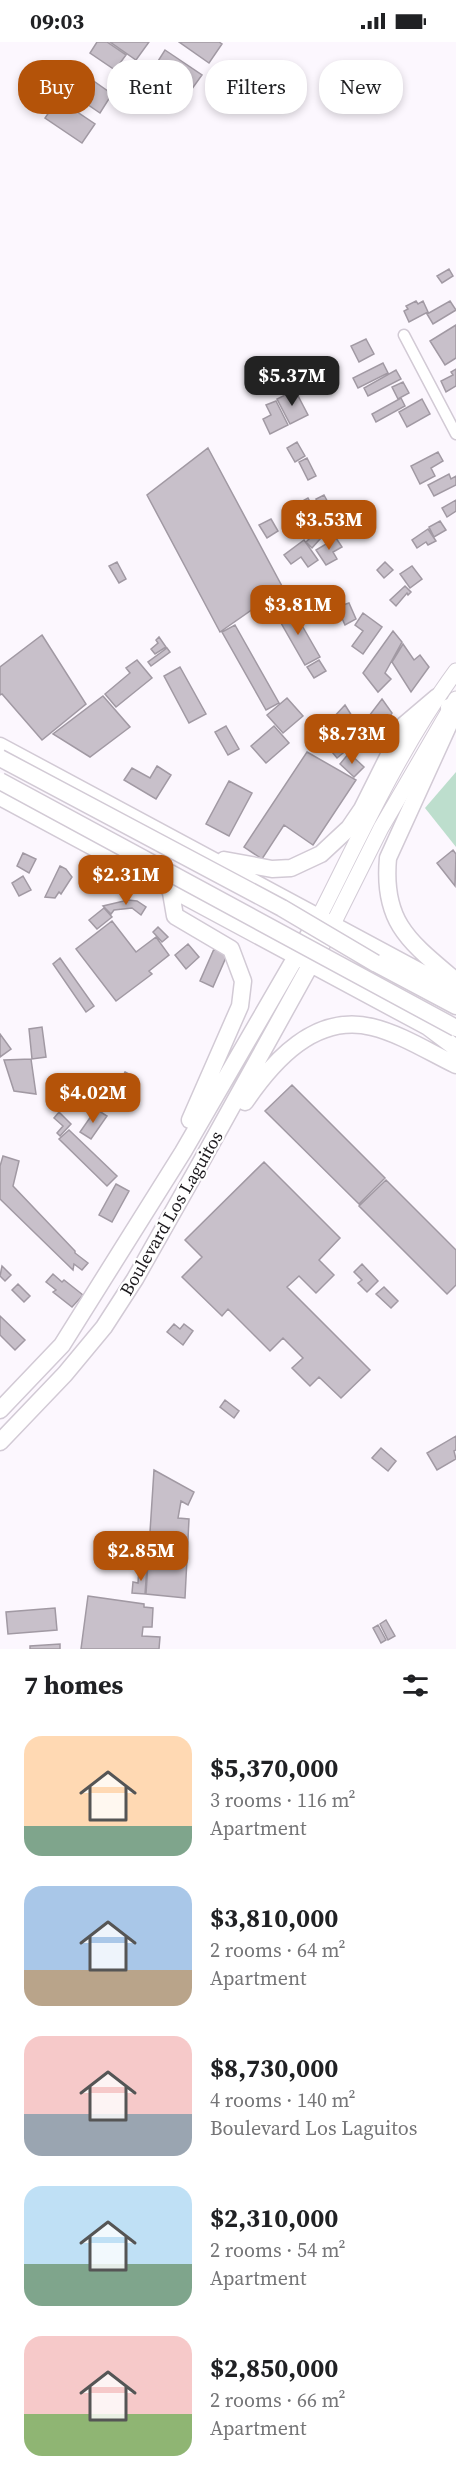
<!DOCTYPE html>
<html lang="en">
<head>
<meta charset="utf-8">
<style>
	body { margin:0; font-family:"Source Serif 4",serif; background:#f2f2f2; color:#202124; height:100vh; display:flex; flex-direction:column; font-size:22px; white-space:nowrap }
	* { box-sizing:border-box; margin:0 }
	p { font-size:20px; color:#757577 }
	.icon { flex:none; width:33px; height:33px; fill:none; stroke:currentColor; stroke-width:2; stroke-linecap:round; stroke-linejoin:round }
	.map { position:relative; height:1607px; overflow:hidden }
	.details { display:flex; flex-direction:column; background:#fff; flex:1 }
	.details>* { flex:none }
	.hud { position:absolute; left:18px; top:18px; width:420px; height:54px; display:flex; gap:12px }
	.price { position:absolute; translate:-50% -51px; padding:0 14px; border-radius:12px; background:#b45309; color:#fff; font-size:20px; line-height:39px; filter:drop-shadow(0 2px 3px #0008) }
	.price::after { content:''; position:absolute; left:50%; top:36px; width:18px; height:14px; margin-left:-9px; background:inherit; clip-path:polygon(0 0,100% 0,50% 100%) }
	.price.current { background:#222; color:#fff }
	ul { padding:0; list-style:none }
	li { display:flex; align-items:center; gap:18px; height:150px; padding:0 24px }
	li span { display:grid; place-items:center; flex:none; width:168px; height:120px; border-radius:18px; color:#555 }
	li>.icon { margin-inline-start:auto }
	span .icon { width:72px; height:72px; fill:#fffc; stroke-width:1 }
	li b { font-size:26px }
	h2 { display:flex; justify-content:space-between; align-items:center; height:72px; padding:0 24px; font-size:26px }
	.chip { padding:0 21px; border-radius:24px; background:#fff; box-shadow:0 3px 9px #0003; font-size:21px; line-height:54px }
	.chip.current { background:#b45309; color:#fff }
	.status { display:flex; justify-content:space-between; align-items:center; height:42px; padding:0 30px; background:#fff; direction:ltr }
	.status svg { height:16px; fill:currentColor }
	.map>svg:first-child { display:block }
</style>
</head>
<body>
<div class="status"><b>09:03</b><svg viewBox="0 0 49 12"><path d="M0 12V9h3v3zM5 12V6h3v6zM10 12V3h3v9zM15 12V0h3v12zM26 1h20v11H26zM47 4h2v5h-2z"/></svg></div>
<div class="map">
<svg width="456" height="1607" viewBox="0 0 456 1607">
	<rect width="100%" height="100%" fill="#fcf7fe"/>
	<path fill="#bddecd" d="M456,730V805L425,766Z"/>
	<path fill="#c8c0ca" stroke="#a199a3" stroke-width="1.5" d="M97,0H107L126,13L115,28L90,11Z
		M110,0H149L136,18Z
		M179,0H219L222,2L209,21Z
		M165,8L202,33L189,51L153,27Z
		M78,28L112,52L100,71L65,47Z
		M58,57L95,82L82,101L45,76Z
		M449,227L453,234L442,241L437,234Z
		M416,259L418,262L423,259L428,270L409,280L404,269L408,267L406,264Z
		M450,259L456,268L433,282L427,272Z
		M456,283V316L445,323L430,299Z
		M366,297L374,312L359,320L351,304Z
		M383,321L388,331L358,346L353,336Z
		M456,327V344L446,350L441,339L453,333L451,330Z
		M396,328L401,337L368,354L364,346Z
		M403,340L409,351L398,357L392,345Z
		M295,348L308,373L290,382L277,357Z
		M401,356L405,364L376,380L372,372Z
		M422,357L430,372L407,385L399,370Z
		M276,359L288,383L270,392L263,377L271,373L266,363Z
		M297,400L305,414L295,420L287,406Z
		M208,406L283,546L220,590L147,453Z
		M438,410L443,419L431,426L435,434L420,442L411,424Z
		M307,416L316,434L308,438L299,420Z
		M449,432L451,437L456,434V443L434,454L428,443Z
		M324,453L331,466L323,470L316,457Z
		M308,456L314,467L292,479L286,468Z
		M456,458V469L447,475L442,466Z
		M271,477L278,489L267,496L259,483Z
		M440,479L446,488L434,495L429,485Z
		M428,487L436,499L428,503L426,500L417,506L412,498Z
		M314,492L320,497L312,506L306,500Z
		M336,496L342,505L333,510L337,517L326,523L316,508Z
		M304,498L318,518L308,525L301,515L291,522L284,513Z
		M117,520L126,537L119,541L109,524Z
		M385,520L393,528L384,536L377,528Z
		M412,524L422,537L410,546L400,532Z
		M405,544L411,550L408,553L407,551L396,564L390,558Z
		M349,561L356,577L345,583L337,565Z
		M292,566L320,615L305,623L277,574Z
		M363,571L382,585L363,612L352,604L363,589L355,583Z
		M235,583L279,661L266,668L222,590Z
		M393,589L402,600L385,631L391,637L378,650L363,631Z
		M42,593L86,662L42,698L2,652L0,653V625Z
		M159,595L166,605L155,612L151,607L158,601L156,598Z
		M403,602L414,618L420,613L429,625L411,650L392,620Z
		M167,606L170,610L151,624L148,620Z
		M137,618L152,636L116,665L105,652L130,631L126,626Z
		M319,618L326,629L314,636L307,625Z
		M180,625L206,672L189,681L164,634Z
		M103,654L130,685L90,715L53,692Z
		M287,656L303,674L283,691L267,673Z
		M382,657L392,671L382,689L376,685L378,681L369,674Z
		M345,663L362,690L354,698L332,677Z
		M226,684L239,707L228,713L215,690Z
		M274,684L289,701L266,721L251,704Z
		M329,684L348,707L337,716L318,693Z
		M307,710L356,738L313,803L284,783L262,817L244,805Z
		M349,711L364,725L354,735L340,722Z
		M157,724L171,733L156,757L124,738L132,726L150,736Z
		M229,739L252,751L229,794L206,782Z
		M453,808L456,812L455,844L437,821Z
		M23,811L36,817L29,831L17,824Z
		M60,824L66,827L72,835L61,852L59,850L55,856L45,855Z
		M23,834L31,848L19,854L12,841Z
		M128,858L137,859L146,865L141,873L132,866L114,868L111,872L103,864Z
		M104,866L112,875L97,887L89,878Z
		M112,879L136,910L156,895L169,913L149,929L152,932L116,959L76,907Z
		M158,885L168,895L162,900L153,890Z
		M188,902L199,915L186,927L175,913Z
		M214,907L227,913L213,945L200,939Z
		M60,916L94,964L86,970L53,922Z
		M42,985L46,1015L32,1017L29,987Z
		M0,992L11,1007L0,1015Z
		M31,1017L36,1052L14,1049L4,1018Z
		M125,1030L135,1035L126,1052L116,1047Z
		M292,1043L385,1136L359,1162L265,1069Z
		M96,1067L107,1074L91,1097L80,1090Z
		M59,1070L71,1082L60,1094L57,1091L63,1084L54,1076Z
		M69,1088L117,1134L107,1144L59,1097Z
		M3,1114L19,1119L13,1144L75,1209V1211L88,1221L82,1228L74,1222L73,1228L0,1157V1124Z
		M264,1120L340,1196L319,1218L334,1233L316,1251L299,1234L287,1245L370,1328L341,1356L319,1335L310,1344L292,1326L303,1316L283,1296L270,1309L228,1267L222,1274L182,1235L202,1215L185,1198Z
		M386,1138L456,1208V1243L447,1252L359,1164Z
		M116,1142L129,1149L112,1180L99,1173Z
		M362,1222L378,1239L367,1250L358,1241L362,1238L354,1230Z
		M2,1224L11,1233L5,1239L0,1234Z
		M53,1232L62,1240L64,1238L83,1253L72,1265L53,1250L56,1248L46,1240Z
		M18,1242L30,1254L24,1260L12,1248Z
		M384,1245L398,1259L391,1266L376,1252Z
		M0,1274L25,1298L15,1308L0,1293Z
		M174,1282L180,1287L184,1282L193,1289L183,1303L167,1290Z
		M225,1358L239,1369L234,1376L220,1365Z
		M456,1394V1408L454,1409L456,1417L437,1428L427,1411Z
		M381,1406L396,1419L388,1429L372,1416Z
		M154,1428L194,1450L188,1463L181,1459L178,1476L189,1477L185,1556L146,1552Z
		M139,1524L147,1525L145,1552L132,1551L133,1540L138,1541Z
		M88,1554L144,1562V1565L153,1566L152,1585H143L142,1594L160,1595L159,1607H81Z
		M55,1566L57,1588L8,1592L6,1570Z
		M386,1578L395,1594L388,1598L380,1582Z
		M378,1583L386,1598L381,1601L373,1586Z
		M60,1602V1607H30V1604Z"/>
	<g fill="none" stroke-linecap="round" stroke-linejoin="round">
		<g stroke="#d2cad5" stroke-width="13">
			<path id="minor" d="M404,293L456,392"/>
		</g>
		<g stroke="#d2cad5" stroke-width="17">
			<path id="secondary" d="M319,875C361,792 401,704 456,629
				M333,882L381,786L456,657"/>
		</g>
		<g stroke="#d2cad5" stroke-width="19">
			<path id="primary" d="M449,665L450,680L388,816C382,881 410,900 456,939
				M0,704L456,949
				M0,755L428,985L456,1006
				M224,818L272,827L291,826L321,812L349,786L362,767L404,683L437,655
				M170,845L175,874L231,907L243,939L240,964L190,1078
				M245,1060C273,1019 315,971 372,985C401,992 429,1010 456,1023
				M0,1368L62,1303L183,1110L319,875
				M0,1400L65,1332L104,1285L135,1237L200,1122L333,882"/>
		</g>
		<g stroke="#d2cad5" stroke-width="19">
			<path id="trunk" d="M375,921L456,964"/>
		</g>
		<use href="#minor" stroke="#fff" stroke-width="10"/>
		<use href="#secondary" stroke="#fff" stroke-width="15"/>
		<use href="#primary" stroke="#fff" stroke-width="16"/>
		<use href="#trunk" stroke="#fff" stroke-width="16"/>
		<g stroke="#d2cad5" stroke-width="19" stroke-linecap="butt">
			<path id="trunk-bridge" d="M0,716L282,866L375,921
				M0,739L456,986"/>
		</g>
		<use href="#trunk-bridge" stroke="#fff" stroke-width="16"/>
	</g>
	<g text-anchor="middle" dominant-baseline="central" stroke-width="4.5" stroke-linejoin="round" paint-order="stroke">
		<g font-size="18" fill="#1d1a1e" stroke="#fff">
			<text transform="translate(171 1171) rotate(-60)">Boulevard Los Laguitos</text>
		</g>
	</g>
</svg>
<b class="price current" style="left:292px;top:365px">$5.37M</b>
<b class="price" style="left:329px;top:509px">$3.53M</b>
<b class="price" style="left:298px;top:594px">$3.81M</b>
<b class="price" style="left:352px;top:723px">$8.73M</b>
<b class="price" style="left:126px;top:864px">$2.31M</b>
<b class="price" style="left:93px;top:1082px">$4.02M</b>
<b class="price" style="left:141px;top:1540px">$2.85M</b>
<div class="hud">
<a class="chip current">Buy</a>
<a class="chip">Rent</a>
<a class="chip">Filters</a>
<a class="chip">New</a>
</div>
</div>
<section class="details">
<h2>7 homes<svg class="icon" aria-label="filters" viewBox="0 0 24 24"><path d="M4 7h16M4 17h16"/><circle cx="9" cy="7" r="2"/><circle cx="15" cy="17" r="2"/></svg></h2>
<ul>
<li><span style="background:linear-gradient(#ffd9b3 75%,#7fa58c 0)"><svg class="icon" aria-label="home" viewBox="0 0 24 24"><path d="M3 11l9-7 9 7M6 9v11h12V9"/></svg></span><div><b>$5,370,000</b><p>3 rooms · 116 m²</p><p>Apartment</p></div></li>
<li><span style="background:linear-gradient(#a9c7e8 70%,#b9a48a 0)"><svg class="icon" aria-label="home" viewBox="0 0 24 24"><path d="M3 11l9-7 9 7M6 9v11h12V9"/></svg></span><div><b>$3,810,000</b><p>2 rooms · 64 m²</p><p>Apartment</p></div></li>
<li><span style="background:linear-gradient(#f6c9c9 65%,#9aa5b1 0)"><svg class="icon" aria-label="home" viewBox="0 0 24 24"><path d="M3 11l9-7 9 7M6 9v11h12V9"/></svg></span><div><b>$8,730,000</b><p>4 rooms · 140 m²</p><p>Boulevard Los Laguitos</p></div></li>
<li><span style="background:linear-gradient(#bfe0f5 65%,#7fa58c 0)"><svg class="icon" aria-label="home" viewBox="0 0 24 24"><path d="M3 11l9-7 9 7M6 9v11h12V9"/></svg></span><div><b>$2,310,000</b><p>2 rooms · 54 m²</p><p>Apartment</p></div></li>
<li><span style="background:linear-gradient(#f6c9c9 65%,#8fb573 0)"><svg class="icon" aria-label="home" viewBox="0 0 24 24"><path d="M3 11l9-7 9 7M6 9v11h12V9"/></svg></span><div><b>$2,850,000</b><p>2 rooms · 66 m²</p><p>Apartment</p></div></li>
</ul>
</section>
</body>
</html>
